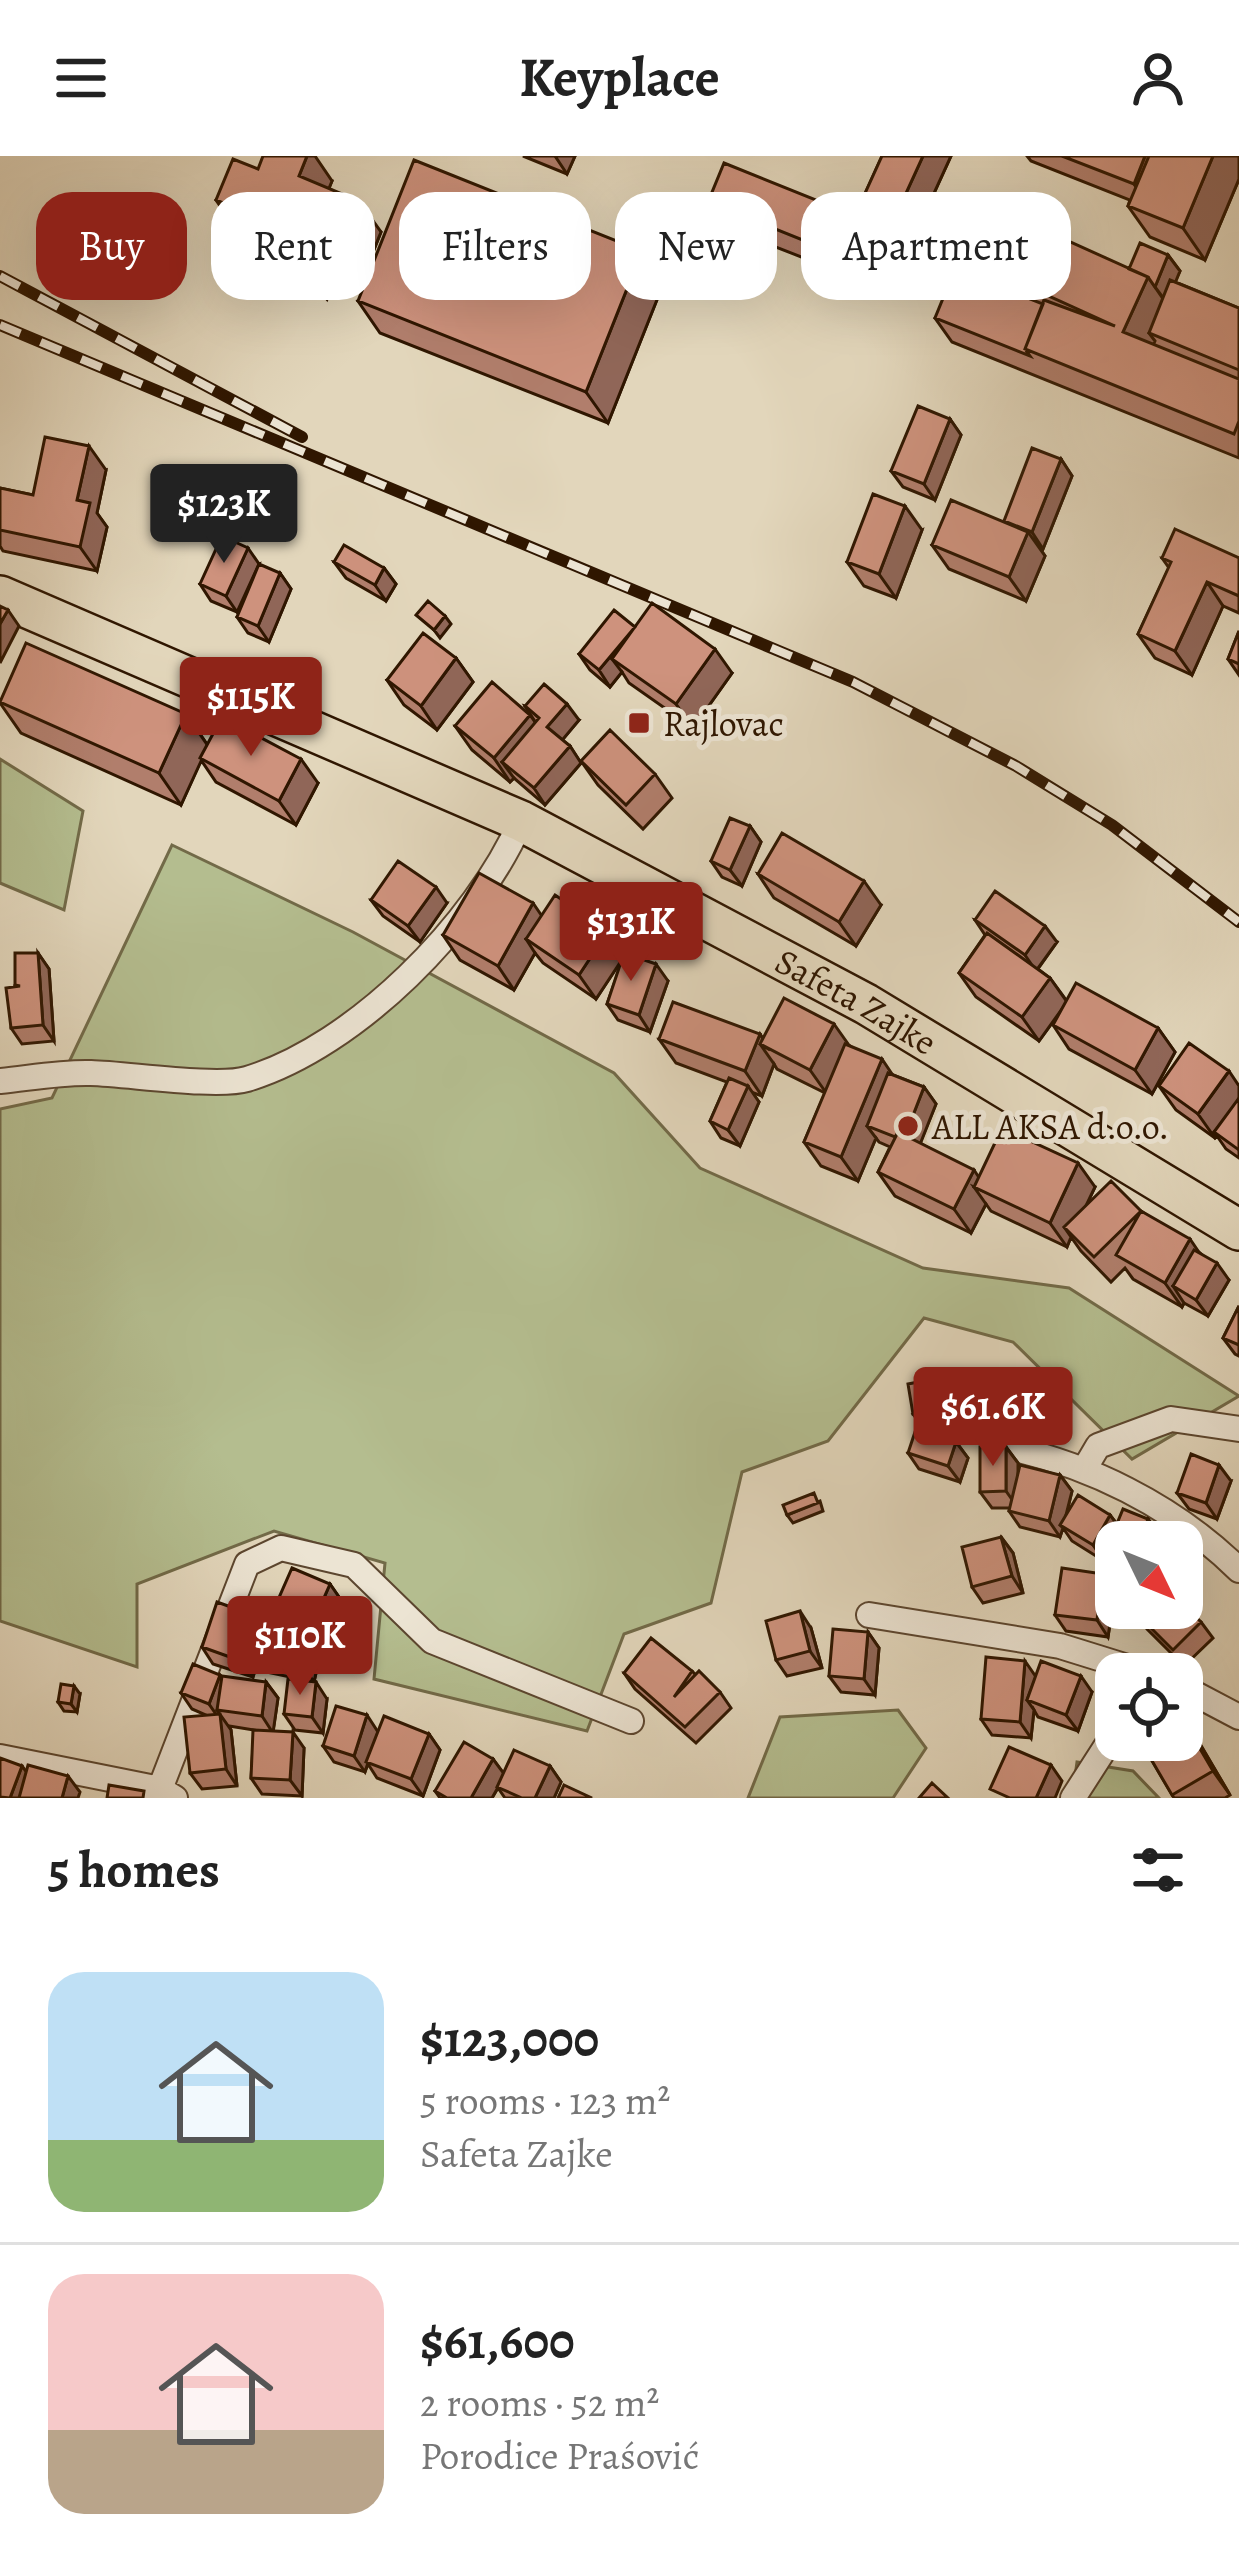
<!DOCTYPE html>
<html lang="en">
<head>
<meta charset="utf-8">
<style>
	body { margin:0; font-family:Alegreya,serif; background:#f6f6f6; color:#222; height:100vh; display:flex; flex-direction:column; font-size:45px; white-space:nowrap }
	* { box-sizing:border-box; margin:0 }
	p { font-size:39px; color:#767676 }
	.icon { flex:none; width:66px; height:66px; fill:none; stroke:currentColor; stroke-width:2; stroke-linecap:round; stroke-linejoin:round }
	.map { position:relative; height:1642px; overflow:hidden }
	.panel { display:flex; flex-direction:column; background:#fff; flex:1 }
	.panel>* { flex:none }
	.hud { position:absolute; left:36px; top:36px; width:1167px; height:108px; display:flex; gap:24px }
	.needle { width:78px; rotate:133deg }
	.buttons { position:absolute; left:1095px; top:1365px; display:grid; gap:24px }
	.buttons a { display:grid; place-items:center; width:108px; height:108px; border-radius:24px; background:#fff; box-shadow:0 12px 48px #0002; font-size:60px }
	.price { position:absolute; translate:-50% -102px; padding:0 27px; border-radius:12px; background:#8f2418; color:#fff; font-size:39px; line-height:78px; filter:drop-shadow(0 3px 6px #0008) }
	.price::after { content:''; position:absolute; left:50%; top:72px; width:36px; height:27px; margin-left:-18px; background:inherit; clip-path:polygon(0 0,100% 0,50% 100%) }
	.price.active { background:#222; color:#fff }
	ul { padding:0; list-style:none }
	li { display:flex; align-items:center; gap:36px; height:300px; padding:0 48px }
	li+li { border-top:3px solid #e0e0e0 }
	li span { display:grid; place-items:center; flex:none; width:336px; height:240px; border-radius:36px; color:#555 }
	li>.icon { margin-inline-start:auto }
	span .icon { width:144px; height:144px; fill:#fffc; stroke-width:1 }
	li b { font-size:51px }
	h2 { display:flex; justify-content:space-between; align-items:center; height:144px; padding:0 48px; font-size:51px }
	.pill { padding:0 42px; border-radius:36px; background:#fff; box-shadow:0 12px 48px #0002; font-size:42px; line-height:108px }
	.pill.active { background:#8f2418; color:#fff }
	header { display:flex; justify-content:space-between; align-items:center; height:156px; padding:0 48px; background:#fff; font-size:54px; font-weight:700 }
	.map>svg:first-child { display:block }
</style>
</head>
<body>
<header><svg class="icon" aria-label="menu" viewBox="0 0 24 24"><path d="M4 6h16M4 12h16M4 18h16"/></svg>Keyplace<svg class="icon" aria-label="person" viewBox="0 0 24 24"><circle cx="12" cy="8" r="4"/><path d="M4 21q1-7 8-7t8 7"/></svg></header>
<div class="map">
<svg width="1239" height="1642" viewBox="0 0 1239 1642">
	<rect width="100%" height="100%" fill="#e2d6bb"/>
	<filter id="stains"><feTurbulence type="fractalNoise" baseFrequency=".00167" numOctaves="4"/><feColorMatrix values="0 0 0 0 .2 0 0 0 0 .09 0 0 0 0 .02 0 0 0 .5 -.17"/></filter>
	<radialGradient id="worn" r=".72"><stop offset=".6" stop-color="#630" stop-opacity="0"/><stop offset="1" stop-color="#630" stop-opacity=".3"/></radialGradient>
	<path fill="#b4bd8f" stroke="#726a48" stroke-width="3" d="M0,603L83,655L64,754L0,727Z
		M172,689L353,776L614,917L700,1012L923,1112L1069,1132L1239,1240L1132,1303L1013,1186L924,1162L828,1285L742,1316L711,1447L624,1478L587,1575L374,1523L385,1407L274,1375L137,1428V1511L0,1465V953L52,942Z
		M898,1554L926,1592L893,1642H748L780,1561Z
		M1077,1606L1133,1615L1159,1642H1072Z"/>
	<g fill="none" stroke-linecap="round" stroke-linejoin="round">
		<g stroke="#5c462f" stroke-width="28">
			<path id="minor" d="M0,925C30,922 61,916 91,917C128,918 217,932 247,923C356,890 476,768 521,665
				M997,1289C1087,1307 1173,1349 1239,1414
				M1085,1312L1098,1290L1171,1263L1239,1273
				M869,1459L1060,1490L1150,1518
				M1182,1531L1239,1561
				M0,1601L160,1633L175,1642
				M160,1633L247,1408L281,1392L354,1409L432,1485L631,1565
				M1073,1642L1116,1575"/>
		</g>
		<g stroke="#2f1600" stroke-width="44">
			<g id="primary">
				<path id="s1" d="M0,440L521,665L866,848L1239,1074"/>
			</g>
		</g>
		<use href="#minor" stroke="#ece4d3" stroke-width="24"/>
		<use href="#primary" stroke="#e2d6bb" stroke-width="39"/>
		<g stroke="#2f1600" stroke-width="12">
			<path id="rail" d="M0,120L302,281
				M0,169L853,526L1016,610L1112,669L1239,766"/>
		</g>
		<use href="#rail" stroke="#ece4d3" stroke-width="8" stroke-dasharray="22" stroke-linecap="butt"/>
	</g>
	<path fill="#b17e6c" stroke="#2f1600" stroke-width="3" d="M523,0H575L567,18Z
		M882,0H951L887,140L853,125L841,107L837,115L725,71L708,46L836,52L850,71Z
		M1027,0H1239V23L1205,104L1150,81L1128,50L1130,44L1031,5Z
		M258,13L332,25L329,32L381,76L365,116L341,106L327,143L267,118L245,87L248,80L238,76L216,44Z
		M642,95L664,126L608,267L380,177L358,145Z
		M958,99L1129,113L1168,99L1180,115L1175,126L1239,152V302L952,186L935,162L972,120Z
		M950,263L961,279L935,344L903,331L891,315Z
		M1061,303L1072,320L1043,393L1039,391L1045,400L1026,445L949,413L932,389L1004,366Z
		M106,314L97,357L107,371L97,415L3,395L0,390V332L33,339Z
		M922,374L896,442L864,430L847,406Z
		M1162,402H1239V457L1223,450L1192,519L1155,502L1138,478L1169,412Z
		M334,406L384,412L396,428L386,445L346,422Z
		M259,408L237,456L211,445L200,428Z
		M280,417L291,433L269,486L248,477L237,461Z
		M635,471L732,517L693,572L629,527L622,516L610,531L590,514L579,498Z
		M1239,475V519L1228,503Z
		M456,502L473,526L437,574L404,549L387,524Z
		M0,547L186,558L207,588L318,627L296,669L216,626L201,604L181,649L21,577Z
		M525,550L579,564L562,584L570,590L581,607L545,649L514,622L510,626L472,594L455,570L530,559L536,567Z
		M581,605L655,618L672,642L643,673L598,629Z
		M750,670L761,686L742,730L722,721L711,705Z
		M758,718L881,749L856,790L774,742Z
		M371,744L447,747L420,786L383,760Z
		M541,760L608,775L624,798L668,825L650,876L618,864L607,848L623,802L596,843L543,807L535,797L514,834L460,804L443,779Z
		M975,764L1057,786L1038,813L1050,822L1066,844L1158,872L1175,896L1152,938L1069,893L1053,869L1058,859L1039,885L976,841L959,817L985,779Z
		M38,797L49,813L54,885L22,888L11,872L17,831L15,829Z
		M760,878L763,883L850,890L893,919L924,931L936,948L920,987L979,1021L1095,1031L1086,1050L1141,1055L1200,1097L1229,1124L1208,1160L1184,1147L1182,1151L1133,1123L1125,1112L1111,1126L1081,1095L1071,1081L1067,1091L991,1055L986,1048L971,1077L895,1040L878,1016L890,991L879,986L876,982L858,1025L821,1010L804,986L825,937L777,913L774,908L762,940L751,936L759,946L740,990L721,982L710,965L727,926L676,907L659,883Z
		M1159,930H1239V1002L1226,993L1217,980L1215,982L1176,954Z
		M1239,1150V1200L1235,1198L1223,1182Z
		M956,1238L961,1267L925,1274L913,1258Z
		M956,1286L968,1302L960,1326L919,1313L908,1297Z
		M1006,1291L1018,1307V1320L1060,1319L1072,1335L1066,1360L1110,1359L1117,1368L1148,1363L1160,1379L1157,1386H1116V1397L1112,1392L1104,1405L1072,1385L1063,1372L1060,1381L1020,1371L1009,1355L1010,1352H992L980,1336Z
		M1231,1325L1217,1363L1189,1353L1177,1337Z
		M820,1345L823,1355L793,1367L787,1359Z
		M1001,1381L1013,1397L1023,1437L983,1447L972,1431Z
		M330,1428L341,1444L324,1485L317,1483L322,1490L314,1526L266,1516L258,1504L253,1521L213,1508L202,1491L256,1460L262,1467L284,1468L274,1453Z
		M1115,1434L1108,1481L1066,1475L1055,1459Z
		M1136,1457L1201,1466L1213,1482L1184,1510L1147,1473Z
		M811,1472L822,1512L787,1520L776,1504Z
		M868,1476L879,1492L875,1539L841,1536L829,1520Z
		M692,1515L696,1519L720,1536L731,1552L696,1587L635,1533L624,1517Z
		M1036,1520L1092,1536L1078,1575L1038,1561L1034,1554L1031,1582L992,1579L981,1563Z
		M266,1526L278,1542L273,1575L304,1592L302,1640L262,1638L251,1622L254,1574L229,1570L231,1574L237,1630L202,1633L190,1617L206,1559L192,1553L181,1537Z
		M80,1538L77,1556L64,1555L58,1546Z
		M327,1543L323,1577L295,1574L284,1558Z
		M1182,1558L1230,1639L1225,1642H1174L1141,1586L1182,1584Z
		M378,1575L429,1578L440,1594L423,1640L377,1622L368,1608L365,1616L334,1606L323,1590Z
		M493,1603L503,1617L550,1610L561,1626L554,1642H505L498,1632L492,1642H440L435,1635Z"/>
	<path fill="#906658" stroke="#2f1600" stroke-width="3" d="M307,0H315L332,25L321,52L299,20Z
		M555,0H575L567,18Z
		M923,0H951L887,140L870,116Z
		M1145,0H1152L1150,52L1134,28Z
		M1213,0H1239V23L1205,104L1183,72Z
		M359,45L381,76L365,116L343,84Z
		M836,52L853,76L836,101L841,107L837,115L820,91Z
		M319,74L341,106L327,143L304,111Z
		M642,95L664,126L608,267L586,236Z
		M1168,99L1180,115L1167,147L1155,131Z
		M1148,121L1170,153L1149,177L1155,185L1145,207L1123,176Z
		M950,263L961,279L935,344L924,328Z
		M89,290L106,314L97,357L107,371L97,415L80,391L77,344Z
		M1061,303L1072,320L1043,393L1032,376Z
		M905,350L922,374L896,442L879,418Z
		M1028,376L1045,400L1026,445L1009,421Z
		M248,392L259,408L237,456L226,440Z
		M384,412L396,428L386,445L375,429Z
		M280,417L291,433L269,486L258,470Z
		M1207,426L1223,450L1192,519L1175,495Z
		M8,454L19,470L0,507V468Z
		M445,460L451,468L440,482L434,474Z
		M635,471L612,503L622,516L610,531L599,514Z
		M715,493L732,517L693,572L676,548Z
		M456,502L473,526L437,574L421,550Z
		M567,548L579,564L559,588L547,571Z
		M186,558L208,590L181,649L159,617Z
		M530,559L547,583L502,606L514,622L510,626L494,602Z
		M570,590L581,607L545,649L534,632Z
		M301,603L318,627L296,669L279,645Z
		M750,670L761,686L742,730L730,714Z
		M864,725L881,749L856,790L839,766Z
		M436,731L447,747L420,786L408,770Z
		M533,747L550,772L526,783L535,797L514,834L498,810Z
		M1045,770L1057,786L1036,815L1025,799Z
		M608,775L625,799L596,843L579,819Z
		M38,797L49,813L54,885L43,869Z
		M656,808L668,825L650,876L639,859Z
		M1050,822L1067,846L1039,885L1022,861Z
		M834,868L851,892L827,938L810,914Z
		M1158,872L1175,896L1152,938L1135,914Z
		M760,878L770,894L760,888L774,908L762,940L745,915Z
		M882,903L898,927L867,970L876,982L858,1025L841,1001Z
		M1229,915L1239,930V948L1214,976L1217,980L1215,982L1198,958Z
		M748,930L759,946L740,990L728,974Z
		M924,931L936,948L915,1001L903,984Z
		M1078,1007L1095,1031L1072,1079L1064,1071L1071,1081L1067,1091L1050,1067Z
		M974,1014L990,1038L974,1031L986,1048L971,1077L954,1053Z
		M1190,1083L1207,1108L1173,1130L1184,1147L1182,1151L1165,1127Z
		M1217,1107L1229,1124L1208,1160L1196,1144Z
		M944,1221L956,1238L961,1267L950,1251Z
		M956,1286L968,1302L960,1326L948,1310Z
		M1006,1291L1018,1307V1352L1006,1335Z
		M1219,1309L1231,1325L1217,1363L1206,1347Z
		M1060,1319L1072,1335L1063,1371L1060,1369L1063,1372L1060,1381L1049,1365Z
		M1110,1359L1122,1375L1109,1387L1112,1392L1104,1405L1093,1389Z
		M1148,1363L1160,1379L1157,1386H1139Z
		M1001,1381L1013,1397L1023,1437L1012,1420Z
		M1103,1418L1115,1434L1108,1481L1097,1464Z
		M330,1428L341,1444L324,1485L312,1469Z
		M800,1455L811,1472L822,1512L810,1495Z
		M256,1460L268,1476L255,1499L258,1504L253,1521L241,1505Z
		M311,1473L322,1490L314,1526L303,1510Z
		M868,1476L879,1492L875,1539L864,1523Z
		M1025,1505L1036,1521L1027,1544L1034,1554L1031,1582L1020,1566Z
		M220,1519L232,1536L217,1554L231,1574L237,1630L226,1613L220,1564L209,1548Z
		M1081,1520L1092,1536L1078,1575L1066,1559Z
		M266,1526L278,1542L273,1577L262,1560Z
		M316,1526L327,1543L323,1577L312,1561Z
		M74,1530L80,1538L77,1556L71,1548Z
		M367,1559L378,1576L365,1616L354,1600Z
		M1182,1562L1199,1586L1230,1639L1213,1615Z
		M293,1576L304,1592L302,1640L290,1624Z
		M429,1578L440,1594L423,1640L411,1623Z
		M493,1603L505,1619L492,1642H471Z
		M1051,1609L1062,1625L1055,1642H1036Z
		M22,1610L34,1626L28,1642H10Z
		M550,1610L561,1626L554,1642H535Z
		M68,1620L80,1636L78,1642H62Z"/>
	<path fill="#ce927d" stroke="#2f1600" stroke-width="3" d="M263,0H307L299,20L359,45L343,84L319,74L304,111L245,87L256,61L216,44L233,3L258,13Z
		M882,0H923L870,116L836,101Z
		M1062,0H1145L1134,28Z
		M1149,0H1213L1183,72L1128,50Z
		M414,4L642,95L586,236L358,145Z
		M724,7L836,52L820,91L708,46Z
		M982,46L1148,121L1123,176L1239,223V265L1234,278L1025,193L1044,144L1115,170L958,99Z
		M1140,87L1168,99L1155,131L1148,121L1129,113Z
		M955,113L1043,148L1025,193L1030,200L935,162Z
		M1170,124L1239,152V214L1149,177Z
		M918,250L950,263L924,328L891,315Z
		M45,281L89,290L77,344L90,347L80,391L0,374V332L33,339Z
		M1032,292L1061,303L1032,376L1004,365Z
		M873,338L905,350L879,418L847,406Z
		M951,344L1028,376L1009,421L932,389Z
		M1175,373L1239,402V440L1207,426L1175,495L1138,478L1171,406L1162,402Z
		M222,380L248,392L226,440L200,428Z
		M344,389L384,412L375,429L334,406Z
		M259,408L280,417L258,470L237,461Z
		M428,445L445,460L434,474L416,459Z
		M652,447L715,493L676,548L612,503Z
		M0,450L8,454L0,468Z
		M614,454L635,471L599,514L579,498Z
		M1239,475V508L1228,503Z
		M423,477L456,502L421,550L387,524Z
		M26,487L186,558L159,617L0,546Z
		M492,526L530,559L494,602L455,570Z
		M544,528L567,548L547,571L570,590L534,632L502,606L539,562L525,550Z
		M222,561L301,603L279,645L200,602Z
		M610,574L655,618L626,649L581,605Z
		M730,662L750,670L730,714L711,705Z
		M782,677L864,725L839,766L758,718Z
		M398,705L436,731L408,770L371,744Z
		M479,717L533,747L498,810L443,779Z
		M995,735L1045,770L1025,799L975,764Z
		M555,739L608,775L579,819L526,783Z
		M987,777L1050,822L1022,861L959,817Z
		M15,797H38L43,869L11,872L6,832L20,830L15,829Z
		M624,797L656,808L639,859L607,848Z
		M1076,827L1158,872L1135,914L1053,869Z
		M784,842L834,868L810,914L760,888Z
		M673,846L760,878L745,915L659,883Z
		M1189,887L1229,915L1198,958L1159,930Z
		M845,888L882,903L841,1001L804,986Z
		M888,917L924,931L905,980L898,976L895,981L867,970Z
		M729,922L748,930L728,974L710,965Z
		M1239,942V994L1214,976Z
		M1002,972L1078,1007L1050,1067L974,1031Z
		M898,976L974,1014L954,1053L878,1016Z
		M1111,1025L1141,1055L1094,1101L1064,1071Z
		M1141,1055L1190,1083L1165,1127L1116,1099Z
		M1194,1094L1217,1107L1196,1144L1173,1130Z
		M1239,1150V1189L1223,1182Z
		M944,1221L950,1251L913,1258L908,1228Z
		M916,1273L956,1286L948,1310L908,1297Z
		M980,1291H1006V1335L980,1336Z
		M1191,1298L1219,1309L1206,1347L1177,1337Z
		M1020,1309L1060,1319L1049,1365L1009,1355Z
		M814,1337L818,1347L787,1359L783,1349Z
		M1078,1339L1110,1359L1093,1389L1060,1369Z
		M1123,1353L1148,1363L1139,1386H1116V1390L1109,1387Z
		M1001,1381L1012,1420L972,1431L962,1391Z
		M292,1412L330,1428L312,1469L274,1453Z
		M1062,1412L1103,1418L1097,1464L1055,1459Z
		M217,1446L256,1460L241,1505L202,1491Z
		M1182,1447L1201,1466L1173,1494L1136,1457L1141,1452H1182Z
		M800,1455L810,1495L776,1504L766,1465Z
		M263,1463L311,1473L303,1510L255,1499Z
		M833,1473L868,1476L864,1523L829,1520Z
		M651,1482L692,1515L674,1541L699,1515L720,1536L685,1571L624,1517Z
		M986,1501L1025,1505L1020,1566L981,1563Z
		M1041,1505L1081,1520L1066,1559L1027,1544Z
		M193,1508L220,1519L209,1548L181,1537Z
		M222,1520L266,1526L262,1560L217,1554Z
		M288,1523L316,1526L312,1561L284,1558Z
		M61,1528L74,1530L71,1548L58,1546Z
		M336,1550L367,1559L354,1600L323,1590Z
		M220,1558L226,1613L190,1617L184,1561Z
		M384,1560L429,1578L411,1623L366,1606Z
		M1182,1562L1213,1615L1172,1639L1141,1586L1145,1584H1182Z
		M253,1574L293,1576L290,1624L251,1622Z
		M464,1586L493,1603L471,1642H447L435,1635Z
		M1009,1591L1051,1609L1036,1642H1010L990,1633Z
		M514,1594L550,1610L535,1642H522L497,1631Z
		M0,1602L22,1610L10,1642L0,1641Z
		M28,1609L68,1620L62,1642H19Z
		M932,1627L948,1642H919Z
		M109,1629L144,1635L143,1642H107Z
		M564,1629L592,1642H558Z"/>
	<g fill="#8f2418" stroke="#ece4d3" stroke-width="4.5">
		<rect x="627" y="555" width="24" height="24" rx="6"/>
		<circle cx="908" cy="970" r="12"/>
	</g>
	<g text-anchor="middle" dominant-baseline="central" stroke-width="10" stroke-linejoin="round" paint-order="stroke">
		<g font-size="36" fill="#2f1600" stroke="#ece4d3" text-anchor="start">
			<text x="663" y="567">Rajlovac</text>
			<text x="932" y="970">ALL AKSA d.o.o.</text>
		</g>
		<g font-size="36" fill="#2f1600" stroke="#ece4d3">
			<text stroke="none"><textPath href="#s1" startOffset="948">Safeta Zajke</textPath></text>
		</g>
	</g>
	<rect width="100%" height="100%" filter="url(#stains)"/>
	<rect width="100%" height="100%" fill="url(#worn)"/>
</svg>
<div class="buttons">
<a><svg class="needle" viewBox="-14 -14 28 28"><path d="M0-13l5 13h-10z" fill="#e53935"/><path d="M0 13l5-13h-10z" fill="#767676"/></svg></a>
<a><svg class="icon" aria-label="locate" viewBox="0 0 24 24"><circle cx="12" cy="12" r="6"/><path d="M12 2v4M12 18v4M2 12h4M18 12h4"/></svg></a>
</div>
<b class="price active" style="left:224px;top:410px">$123K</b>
<b class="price" style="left:251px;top:603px">$115K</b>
<b class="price" style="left:631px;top:828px">$131K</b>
<b class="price" style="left:993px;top:1313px">$61.6K</b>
<b class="price" style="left:300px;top:1542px">$110K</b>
<div class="hud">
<a class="pill active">Buy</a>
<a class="pill">Rent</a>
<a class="pill">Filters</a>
<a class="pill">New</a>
<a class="pill">Apartment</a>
</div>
</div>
<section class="panel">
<h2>5 homes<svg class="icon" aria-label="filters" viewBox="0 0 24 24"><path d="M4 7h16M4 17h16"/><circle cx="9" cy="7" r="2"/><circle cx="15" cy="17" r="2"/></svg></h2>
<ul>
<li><span style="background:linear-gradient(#bfe0f5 70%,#8fb573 0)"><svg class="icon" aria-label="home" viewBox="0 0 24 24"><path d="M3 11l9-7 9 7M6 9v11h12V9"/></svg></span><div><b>$123,000</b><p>5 rooms · 123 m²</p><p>Safeta Zajke</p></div></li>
<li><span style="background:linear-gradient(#f6c9c9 65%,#b9a48a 0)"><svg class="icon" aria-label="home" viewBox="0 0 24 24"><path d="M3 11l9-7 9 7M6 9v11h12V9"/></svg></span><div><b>$61,600</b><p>2 rooms · 52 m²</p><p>Porodice Praśović</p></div></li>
</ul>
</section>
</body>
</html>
